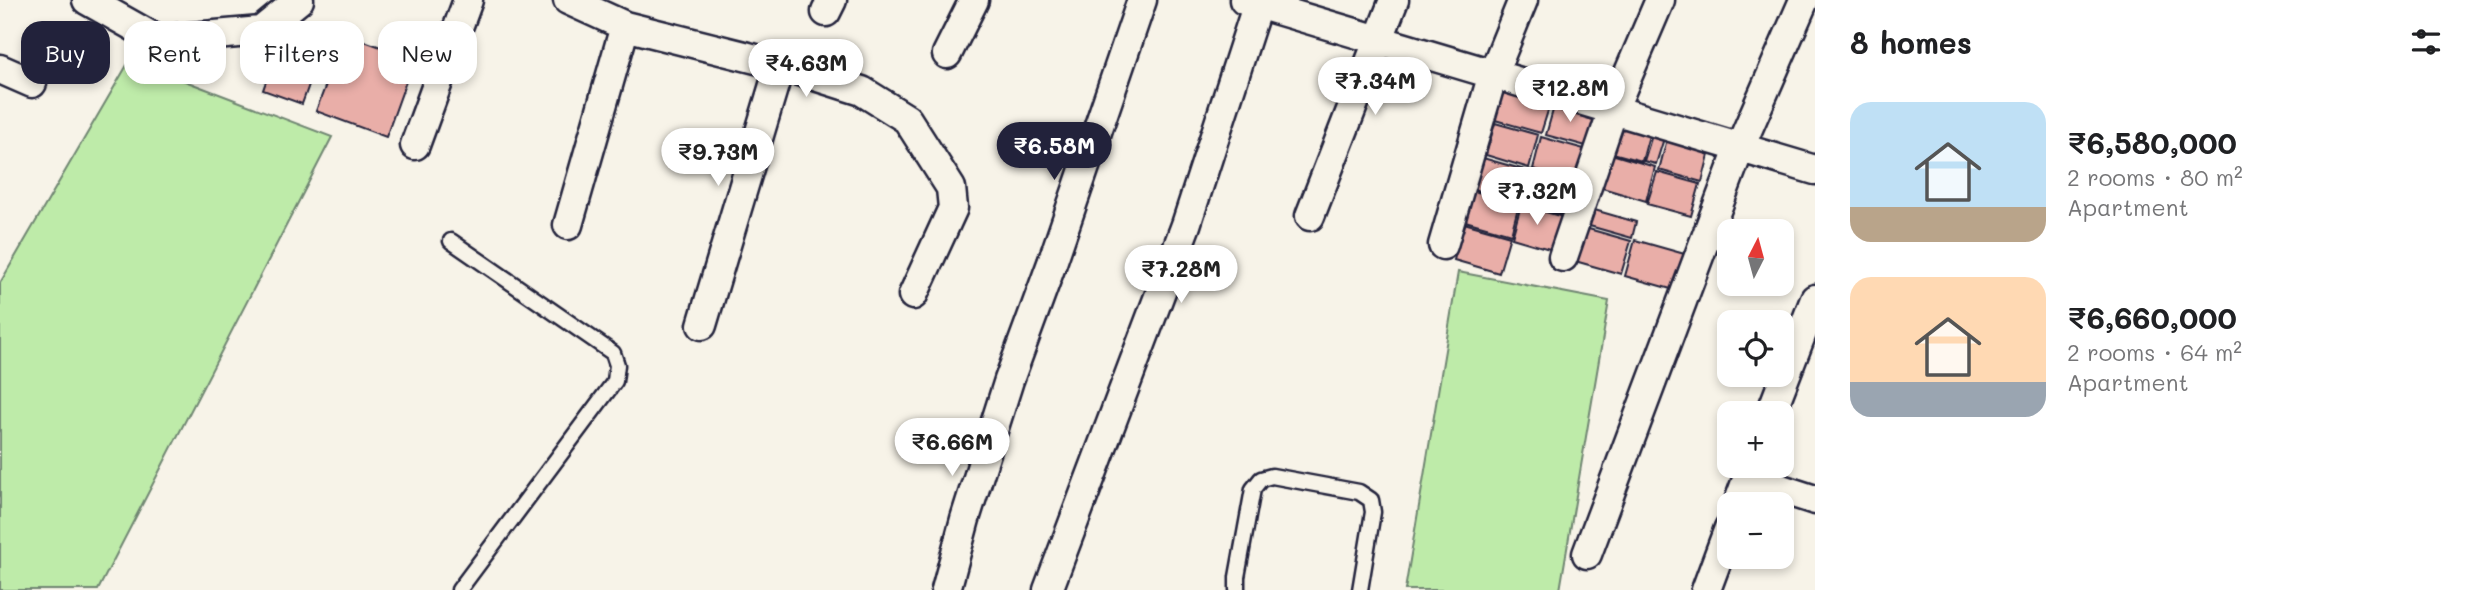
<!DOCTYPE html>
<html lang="en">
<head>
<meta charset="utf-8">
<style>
	body { margin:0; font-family:Mali,sans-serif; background:#f6f6f6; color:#202124; height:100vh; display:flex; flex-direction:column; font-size:26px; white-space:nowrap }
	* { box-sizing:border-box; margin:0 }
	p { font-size:23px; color:#757577 }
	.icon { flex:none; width:38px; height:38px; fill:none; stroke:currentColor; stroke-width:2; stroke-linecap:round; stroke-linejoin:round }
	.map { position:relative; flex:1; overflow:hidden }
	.drawer { display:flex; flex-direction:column; background:#fff; width:665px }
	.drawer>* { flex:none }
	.hud { position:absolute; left:21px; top:21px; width:665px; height:63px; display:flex; gap:14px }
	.needle { width:46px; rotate:6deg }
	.tools { position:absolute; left:1717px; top:219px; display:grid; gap:14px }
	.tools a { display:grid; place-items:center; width:77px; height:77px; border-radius:14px; background:#fff; box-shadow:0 4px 10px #0003; font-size:35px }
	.price { position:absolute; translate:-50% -60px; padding:0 16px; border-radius:24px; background:#fff; color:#222; font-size:23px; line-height:46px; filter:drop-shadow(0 2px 4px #0008) }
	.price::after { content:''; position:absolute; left:50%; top:42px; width:21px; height:16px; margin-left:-10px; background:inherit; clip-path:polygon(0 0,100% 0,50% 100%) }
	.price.selected { background:#22223b; color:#fff }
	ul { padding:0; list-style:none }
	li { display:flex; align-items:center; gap:21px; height:175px; padding:0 35px }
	li span { display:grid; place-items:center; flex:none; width:196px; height:140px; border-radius:21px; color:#555 }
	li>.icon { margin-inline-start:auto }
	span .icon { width:84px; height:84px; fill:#fffc; stroke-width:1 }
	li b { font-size:30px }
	h2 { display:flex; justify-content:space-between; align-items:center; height:84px; padding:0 35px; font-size:30px }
	.chip { padding:0 24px; border-radius:21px; background:#fff; box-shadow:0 4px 10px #0003; font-size:24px; line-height:63px }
	.chip.selected { background:#22223b; color:#fff }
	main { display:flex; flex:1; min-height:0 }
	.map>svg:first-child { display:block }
</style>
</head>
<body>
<main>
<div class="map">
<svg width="1815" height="590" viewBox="0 0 1815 590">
	<rect width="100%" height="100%" fill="#f7f3e8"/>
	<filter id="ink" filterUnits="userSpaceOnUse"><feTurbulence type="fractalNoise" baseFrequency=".0143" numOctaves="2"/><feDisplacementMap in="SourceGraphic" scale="14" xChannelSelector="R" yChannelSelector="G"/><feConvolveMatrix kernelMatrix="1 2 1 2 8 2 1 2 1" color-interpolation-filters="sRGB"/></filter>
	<g filter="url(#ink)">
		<path fill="#beeba9" stroke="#708672" stroke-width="2" d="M130,60L332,137L98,590H0V283Z
			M1458,272L1609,301L1560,590H1405Z"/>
		<path fill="#e9aea8" stroke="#22223b" stroke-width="2" d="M289,16L329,30L302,104L263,90Z
			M345,34L414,59L386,137L316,111Z
			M1504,88L1551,101L1541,133L1495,120Z
			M1555,103L1595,114L1586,146L1546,135Z
			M1618,119L1651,128L1642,161L1609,152Z
			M1495,123L1538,135L1529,168L1486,155Z
			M1653,132L1665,135L1656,164L1644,161Z
			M1668,135L1711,147L1702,182L1659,170Z
			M1541,137L1584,149L1575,181L1533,169Z
			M1608,153L1655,167L1646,201L1599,187Z
			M1483,158L1528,171L1519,202L1474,189Z
			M1531,170L1573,182L1563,215L1522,203Z
			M1657,172L1700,184L1691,216L1647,204Z
			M1474,191L1519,204L1511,234L1465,221Z
			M1521,205L1563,217L1553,250L1512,238Z
			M1591,209L1636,222L1632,238L1586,225Z
			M1464,223L1510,236L1499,273L1454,260Z
			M1585,228L1631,241L1621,274L1575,261Z
			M1635,240L1688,255L1678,291L1625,276Z"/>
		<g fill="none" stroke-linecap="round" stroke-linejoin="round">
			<g stroke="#22223b" stroke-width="19">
				<path id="service" d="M451,241L613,353L617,365L615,381L459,590
					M1237,590V577L1253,489L1261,479L1272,476L1359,492L1371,500L1373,512L1360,590"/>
			</g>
			<g stroke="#22223b" stroke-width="33">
				<path id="minor" d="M87,0L158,40L261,31L299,0
					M568,0L625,26L780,65L862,91L907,119L951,188L953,208L913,295
					M1244,0L1815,170
					M826,12L832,0
					M947,54L974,0
					M0,69L32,83
					M415,145L468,0
					M1310,216L1394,0
					M568,225L625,26
					M1443,245L1493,74L1523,0
					M1563,257L1613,110L1660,0
					M702,325L780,65
					M1771,413L1815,299
					M1747,478L1815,500
					M1738,504L1752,466
					M1587,554L1740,147L1804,0
					M946,590L965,519L1009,380L1052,263L1142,0
					M1048,590L1186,225L1259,0
					M1706,590L1729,528"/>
			</g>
			<use href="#service" stroke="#f7f3e8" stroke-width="14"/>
			<use href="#minor" stroke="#f7f3e8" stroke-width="28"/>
		</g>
	</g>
</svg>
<div class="tools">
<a><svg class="needle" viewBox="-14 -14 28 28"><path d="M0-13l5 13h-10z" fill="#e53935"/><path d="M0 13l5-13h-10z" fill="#757577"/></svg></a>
<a><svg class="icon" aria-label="locate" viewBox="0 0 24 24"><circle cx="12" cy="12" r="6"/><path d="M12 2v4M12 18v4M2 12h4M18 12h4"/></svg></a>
<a>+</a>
<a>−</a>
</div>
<b class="price" style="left:806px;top:99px">₹4.63M</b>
<b class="price" style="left:1375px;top:117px">₹7.34M</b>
<b class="price" style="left:1570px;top:124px">₹12.8M</b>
<b class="price selected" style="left:1054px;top:182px">₹6.58M</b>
<b class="price" style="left:718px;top:188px">₹9.73M</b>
<b class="price" style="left:1537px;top:227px">₹7.32M</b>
<b class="price" style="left:1181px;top:305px">₹7.28M</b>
<b class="price" style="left:952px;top:478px">₹6.66M</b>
<div class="hud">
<a class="chip selected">Buy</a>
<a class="chip">Rent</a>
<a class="chip">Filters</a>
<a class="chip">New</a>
</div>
</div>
<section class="drawer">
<h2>8 homes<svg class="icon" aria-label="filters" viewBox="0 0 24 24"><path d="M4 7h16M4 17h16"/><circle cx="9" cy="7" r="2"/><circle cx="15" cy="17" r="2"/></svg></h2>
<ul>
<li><span style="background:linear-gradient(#bfe0f5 75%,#b9a48a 0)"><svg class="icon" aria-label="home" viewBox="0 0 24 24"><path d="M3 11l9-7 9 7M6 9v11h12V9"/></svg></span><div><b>₹6,580,000</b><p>2 rooms · 80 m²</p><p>Apartment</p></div></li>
<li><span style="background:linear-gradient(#ffd9b3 75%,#9aa5b1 0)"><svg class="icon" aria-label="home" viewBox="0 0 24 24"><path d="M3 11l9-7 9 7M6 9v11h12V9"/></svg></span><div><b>₹6,660,000</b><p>2 rooms · 64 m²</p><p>Apartment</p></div></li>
</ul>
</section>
</main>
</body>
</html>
